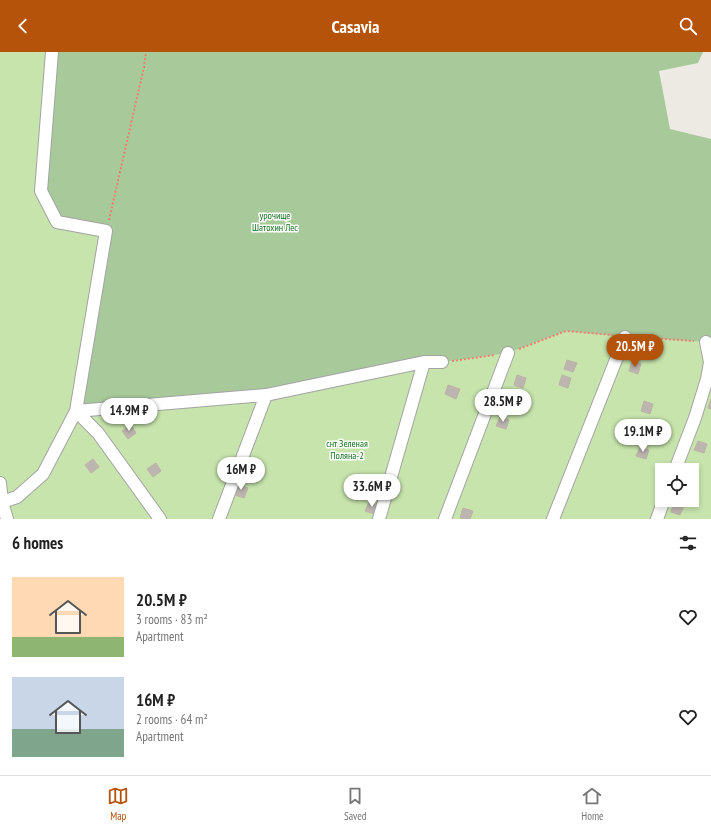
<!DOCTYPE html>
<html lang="en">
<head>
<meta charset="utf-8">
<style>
	body { margin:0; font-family:"PT Sans Narrow",sans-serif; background:#f6f6f6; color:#222; height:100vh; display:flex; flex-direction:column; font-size:15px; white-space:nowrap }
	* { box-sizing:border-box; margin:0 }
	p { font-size:13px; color:#767676 }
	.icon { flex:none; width:22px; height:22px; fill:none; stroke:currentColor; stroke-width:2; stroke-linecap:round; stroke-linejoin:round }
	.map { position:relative; height:467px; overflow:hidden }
	.drawer { display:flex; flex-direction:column; background:#fff; flex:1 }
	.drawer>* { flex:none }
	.controls { position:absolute; left:655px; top:411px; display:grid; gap:8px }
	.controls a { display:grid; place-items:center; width:44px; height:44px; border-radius:0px; background:#fff; box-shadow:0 2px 6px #0003; font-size:20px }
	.price { position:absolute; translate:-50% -34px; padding:0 9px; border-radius:14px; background:#fff; color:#222; font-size:13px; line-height:26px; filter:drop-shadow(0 1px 2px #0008) }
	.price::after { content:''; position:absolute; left:50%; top:24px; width:12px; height:9px; margin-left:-6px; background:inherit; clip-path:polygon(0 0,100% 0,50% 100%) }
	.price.selected { background:#b45309; color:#fff }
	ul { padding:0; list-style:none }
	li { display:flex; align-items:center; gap:12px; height:100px; padding:0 12px }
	li span { display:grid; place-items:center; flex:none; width:112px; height:80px; border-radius:0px; color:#555 }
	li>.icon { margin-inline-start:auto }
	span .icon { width:48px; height:48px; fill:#fffc; stroke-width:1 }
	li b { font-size:17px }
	h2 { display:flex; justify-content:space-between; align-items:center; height:48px; padding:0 12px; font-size:17px }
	header { display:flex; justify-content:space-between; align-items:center; height:52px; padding:0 12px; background:#b45309; color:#fff; font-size:18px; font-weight:700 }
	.menu { display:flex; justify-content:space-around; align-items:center; height:56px; border-top:1px solid #e0e0e0; background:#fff; font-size:11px; color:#767676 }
	.menu a { display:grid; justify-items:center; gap:2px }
	.menu .selected { color:#b45309 }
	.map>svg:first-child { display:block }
</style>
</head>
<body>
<header><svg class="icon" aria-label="back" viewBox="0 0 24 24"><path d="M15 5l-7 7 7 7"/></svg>Casavia<svg class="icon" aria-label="search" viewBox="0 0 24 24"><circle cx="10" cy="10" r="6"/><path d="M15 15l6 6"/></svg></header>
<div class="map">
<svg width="711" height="467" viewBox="0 0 711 467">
	<rect width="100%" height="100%" fill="#edeae3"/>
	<path fill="#c7e4ac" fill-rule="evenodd" d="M0,0H52L106,179L424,310L508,301L566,279L625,285L706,290L711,288V467H7L0,431ZM662,418H692V448H662Z"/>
	<path fill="#a8c99a" d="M52,0H703L698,11L659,19L670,77L711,87V288L706,290L625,285L566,279L508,301L442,310L266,343L76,359L106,179L57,170L41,139Z"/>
	<path fill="#bdb6b0" stroke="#bdb1a6" d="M567,308L577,311L573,320L564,317Z
		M632,309L641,312L638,322L629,319Z
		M517,323L526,326L523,336L514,333Z
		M562,323L571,326L568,336L559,333Z
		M448,333L460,337L456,347L445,342Z
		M711,347V357L708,356Z
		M644,349L653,352L650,362L641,359Z
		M500,365L509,368L506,377L496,374Z
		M131,373L136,381L128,387L122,379Z
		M698,389L707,392L704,401L694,398Z
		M640,395L649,398L646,407L636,404Z
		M93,407L99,415L91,421L85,413Z
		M156,411L161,419L153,425L147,417Z
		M692,423L697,424L694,434L692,433Z
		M238,433L248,436L244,446L235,443Z
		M369,450L378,453L375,462L365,459Z
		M674,451L684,454L680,463L671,460Z
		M463,456L473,459L470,467H464L460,466Z"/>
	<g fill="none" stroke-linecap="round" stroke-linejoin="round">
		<g stroke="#a3a3a3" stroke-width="14">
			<path id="minor" d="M76,359L266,343L424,310H442
				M76,359L98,381L160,467
				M675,418L695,366L707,327L710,310L706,290
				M0,431L2,450L7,467
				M2,450L17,445L43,422L76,359L106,179L57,170L41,139L52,0
				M219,467L266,343
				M379,467L424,310
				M445,467L508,301
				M553,467L625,285
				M657,467L664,448"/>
		</g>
		<path stroke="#ef8072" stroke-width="2" stroke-dasharray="2 2" stroke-linecap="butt" d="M109,168L144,15L146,0
			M637,285L694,289
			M519,297L566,279L613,283
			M452,309L495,303"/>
		<use href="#minor" stroke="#fff" stroke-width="12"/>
	</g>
	<g text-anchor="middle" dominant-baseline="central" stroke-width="3" stroke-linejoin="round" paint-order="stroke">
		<g font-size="10" fill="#13711c" stroke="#fff">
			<text x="275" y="163">урочище<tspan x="275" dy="12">Шатохин Лес</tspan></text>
			<text x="347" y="391">снт Зеленая<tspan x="347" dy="12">Поляна-2</tspan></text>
		</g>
	</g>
</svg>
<div class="controls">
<a><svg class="icon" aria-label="locate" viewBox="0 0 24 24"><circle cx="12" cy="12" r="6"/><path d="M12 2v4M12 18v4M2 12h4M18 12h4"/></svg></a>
</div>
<b class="price selected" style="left:635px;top:316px">20.5M ₽</b>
<b class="price" style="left:503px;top:371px">28.5M ₽</b>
<b class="price" style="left:129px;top:380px">14.9M ₽</b>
<b class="price" style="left:643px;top:401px">19.1M ₽</b>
<b class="price" style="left:241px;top:439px">16M ₽</b>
<b class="price" style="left:372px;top:456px">33.6M ₽</b>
</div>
<section class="drawer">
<h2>6 homes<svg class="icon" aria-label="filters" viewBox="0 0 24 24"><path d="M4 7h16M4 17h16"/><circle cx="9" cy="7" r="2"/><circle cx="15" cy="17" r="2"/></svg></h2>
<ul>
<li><span style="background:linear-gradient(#ffd9b3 75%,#8fb573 0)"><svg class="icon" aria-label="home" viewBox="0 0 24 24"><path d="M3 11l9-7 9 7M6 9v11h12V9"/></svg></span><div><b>20.5M ₽</b><p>3 rooms · 83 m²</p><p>Apartment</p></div><svg class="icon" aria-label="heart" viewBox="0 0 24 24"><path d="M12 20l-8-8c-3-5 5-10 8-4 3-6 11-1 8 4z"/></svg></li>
<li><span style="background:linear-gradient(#c9d6e8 65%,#7fa58c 0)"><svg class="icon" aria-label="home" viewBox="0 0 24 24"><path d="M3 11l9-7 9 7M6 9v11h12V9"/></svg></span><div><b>16M ₽</b><p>2 rooms · 64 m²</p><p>Apartment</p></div><svg class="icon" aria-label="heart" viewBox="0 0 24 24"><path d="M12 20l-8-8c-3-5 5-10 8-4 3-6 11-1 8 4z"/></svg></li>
</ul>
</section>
<nav class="menu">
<a class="selected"><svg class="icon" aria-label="map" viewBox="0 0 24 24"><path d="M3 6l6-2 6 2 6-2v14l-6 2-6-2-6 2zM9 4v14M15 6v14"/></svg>Map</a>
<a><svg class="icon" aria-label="saved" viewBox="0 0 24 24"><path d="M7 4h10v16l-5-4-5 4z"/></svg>Saved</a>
<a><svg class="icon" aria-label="home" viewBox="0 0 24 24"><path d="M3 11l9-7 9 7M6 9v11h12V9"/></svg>Home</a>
</nav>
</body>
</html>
